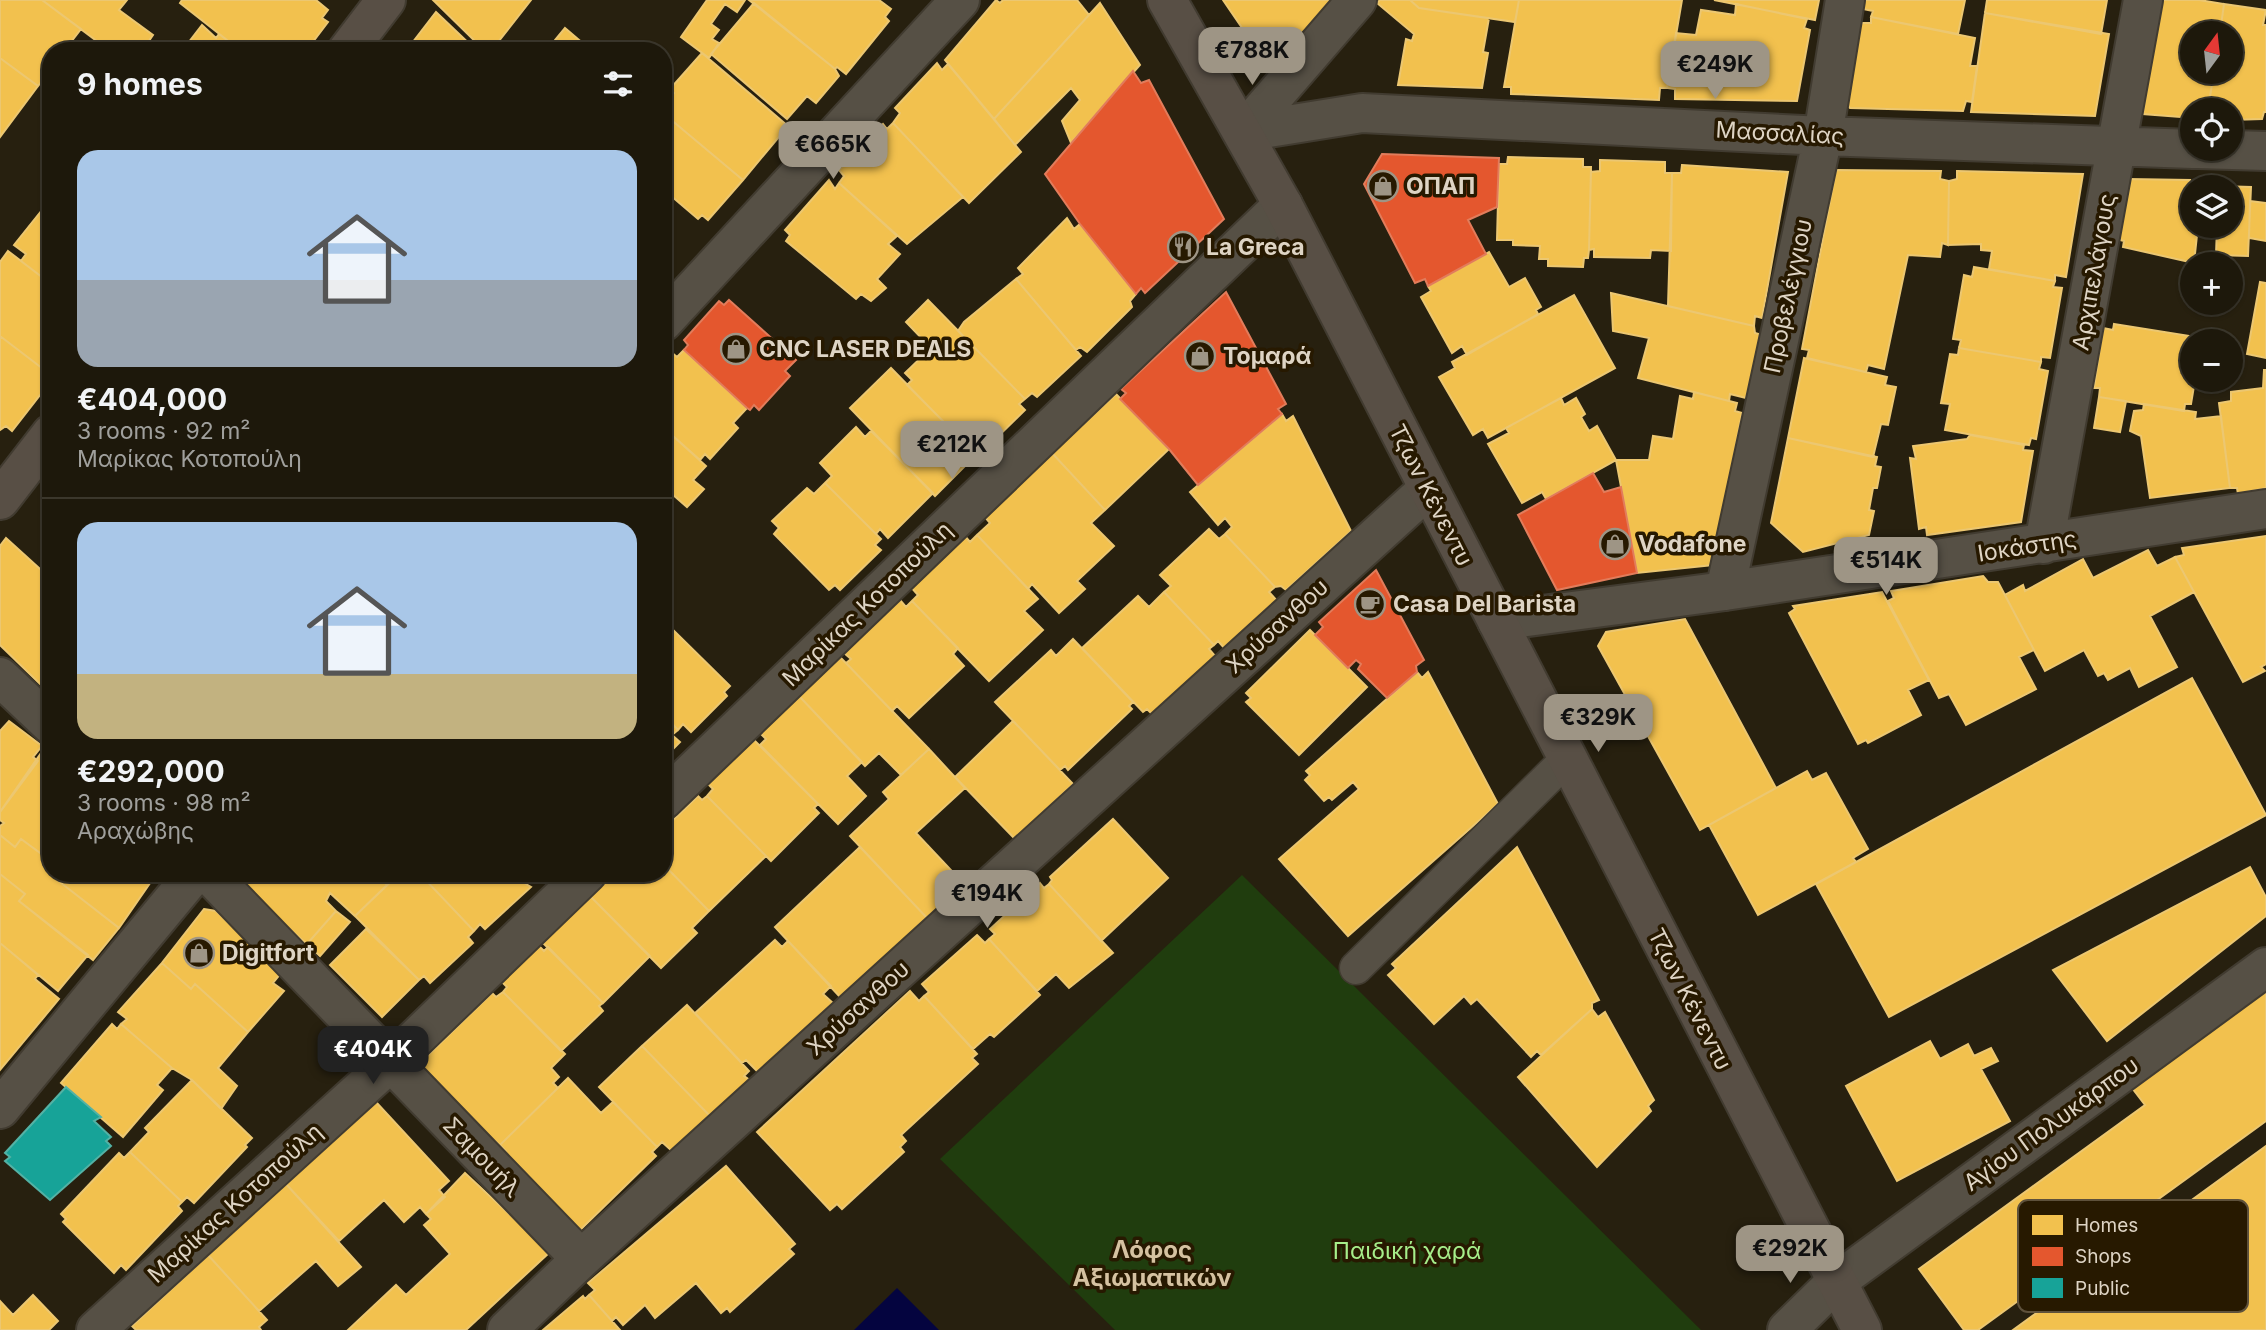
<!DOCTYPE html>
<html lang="en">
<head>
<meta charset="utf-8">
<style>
	body { margin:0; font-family:Inter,sans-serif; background:#252114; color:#f1f3f6; height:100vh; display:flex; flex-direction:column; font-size:26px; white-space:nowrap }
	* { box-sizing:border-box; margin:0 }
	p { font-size:23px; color:#a0a09d }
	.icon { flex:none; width:38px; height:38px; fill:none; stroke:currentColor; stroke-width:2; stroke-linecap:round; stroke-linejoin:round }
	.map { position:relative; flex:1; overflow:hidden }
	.panel { position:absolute; left:42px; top:42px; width:630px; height:840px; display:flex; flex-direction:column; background:#1d180b; border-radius:28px; box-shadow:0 2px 5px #0004,0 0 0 2px #3b372c }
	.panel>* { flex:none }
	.needle { width:46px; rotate:15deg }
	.fabs { position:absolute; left:2180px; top:21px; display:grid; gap:14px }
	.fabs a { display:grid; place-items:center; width:63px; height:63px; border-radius:50%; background:#1d180b; box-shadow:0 2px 5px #0004,0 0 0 2px #3b372c; font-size:35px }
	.price { position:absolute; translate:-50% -60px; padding:0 16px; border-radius:14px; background:#9e9585; color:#111; font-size:23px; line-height:46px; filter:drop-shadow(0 2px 4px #0008) }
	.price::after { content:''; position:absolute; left:50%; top:42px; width:21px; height:16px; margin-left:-10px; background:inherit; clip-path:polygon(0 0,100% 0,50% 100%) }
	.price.on { background:#222; color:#fff }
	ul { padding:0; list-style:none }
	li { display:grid; align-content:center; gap:14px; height:371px; padding:0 35px }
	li+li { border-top:2px solid #3b372c }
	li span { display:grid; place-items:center; height:217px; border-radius:21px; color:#555 }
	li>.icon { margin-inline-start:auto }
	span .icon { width:126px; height:126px; fill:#fffc; stroke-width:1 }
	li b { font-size:30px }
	h2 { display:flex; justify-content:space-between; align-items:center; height:84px; padding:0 35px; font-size:30px }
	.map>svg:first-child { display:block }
</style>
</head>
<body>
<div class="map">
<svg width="2266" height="1330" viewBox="0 0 2266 1330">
	<rect width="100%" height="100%" fill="#27200f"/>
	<path fill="#203d0e" d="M1242,875L1701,1330H1115L940,1159Z"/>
	<path fill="#04043f" d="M897,1288L939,1330H854Z"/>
	<path fill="#f2c14e" stroke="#ecc771" stroke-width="2" d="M0,0H42L81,29L64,51H51V69L38,86L0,58Z
		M42,0H127L119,10L153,35L142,51H110Z
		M182,0H316L328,10L322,18L328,22L306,51H241L180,3Z
		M433,0H531L491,51H485Z
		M707,0H745L737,12L725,4L711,24L719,30L712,39L719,43L709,58L681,37Z
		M749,0H879L891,9L885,17L889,21L846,74L837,67L835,69Z
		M996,0L1000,3L1003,0H1077L1089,15L994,119L945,60Z
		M1223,0H1337L1275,76Z
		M1380,0H1410L1419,8L1489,18L1483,52L1488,53L1482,88L1398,85L1406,39L1412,41L1414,34L1377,3Z
		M1410,0H1519L1515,22L1419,8Z
		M1519,0H1682L1667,88H1660L1659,100L1511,94V87H1504Z
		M1714,0H1819L1815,20Z
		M1865,0H1965L1958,34L1871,17L1873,11L1863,9Z
		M1987,0H2107L2101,34L1985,13Z
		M2160,0H2199L2224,4L2220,33H2193V72H2214L2208,109L2193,110V118L2143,114Z
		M754,3L835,69L839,76L816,103L807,96L787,119L711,54Z
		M1100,3L1140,65L1071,143L1062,121L1080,100L1071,88L1015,145L994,119Z
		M1736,4L1807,19L1804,28L1810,30L1797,101L1675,99V89L1667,88L1676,33L1696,35L1701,10L1735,15Z
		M2224,4L2266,10L2263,25H2266V112H2264L2262,119L2231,120V110L2208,109L2214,72H2231V33H2220Z
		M436,12L477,51H406Z
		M1985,13L2109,34L2095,116L1971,112Z
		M1871,17L1975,38L1970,66H1977L1972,102L1966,101L1963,111L1850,108L1845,103L1861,23H1871Z
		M202,25L216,38L219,34L241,51H182Z
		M565,28L592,51H546Z
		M702,53L788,126L743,180L663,113V106L674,93L670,89Z
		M0,58L38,86L0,137Z
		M937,63L942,70L948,64L1021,152L969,203L893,123L900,113L895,108Z
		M663,113L743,180L708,220L702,215L698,219L663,189Z
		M893,123L963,197L907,244L839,183L844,176L839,170L883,124L887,129Z
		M1508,157L1583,159V167H1591L1589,250L1588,258H1584L1583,267L1548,266V259H1539L1540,246L1513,245V240H1497L1499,164H1507Z
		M1600,160L1665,162V173H1672L1671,251L1651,250L1650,258L1594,257V249L1589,250L1591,172L1600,171Z
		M1682,165L1788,172L1762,318L1755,316L1754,326L1668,306L1672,173H1681Z
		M1836,170L1941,171L1940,179L1949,181L1948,245L1942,243L1940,257L1908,255L1884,369L1868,365L1866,372L1807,358L1809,350L1802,349Z
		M1957,171L2083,174L2066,277L2055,275V281L1989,269L1992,251L1981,250V244L1948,245L1949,181L1957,179Z
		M2128,179L2190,180L2184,208H2193V226H2198L2194,263L2123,247L2124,241L2116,239Z
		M829,180L835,189L839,183L897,236L888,244L900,254L877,279L886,288L871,301L861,294L856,299L786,241L790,235L785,230Z
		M2218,186L2251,187L2248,256L2216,255L2217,226H2231V187Z
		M2250,201L2266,203V241L2249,238Z
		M42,210L51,216V284L21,261L26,254L14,245Z
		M1067,218L1074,229L1080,224L1136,294L1130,301L1132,307L1087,352L1080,347L1076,350L1016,279L1023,274L1018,268Z
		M8,251L51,284V368L47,372L0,336V262Z
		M1489,252L1509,287L1525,278L1541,307L1536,310L1538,314L1467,355L1462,346L1452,353L1421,297L1431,291L1428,286Z
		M1974,267L2055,281L2053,287L2062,288L2050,358L2041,357V362L1959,348L1961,340L1953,339L1964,275L1972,277Z
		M1016,279L1081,356L1037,397L1032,393L1025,399L958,331L964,322Z
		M2260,282L2266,283V358L2247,354Z
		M1611,293L1754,326L1755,333L1762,335L1746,398L1730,394L1729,401L1638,378L1649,338L1613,331Z
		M1574,295L1615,368L1488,438L1483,429L1473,435L1439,377L1455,368L1452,362Z
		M928,300L1025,399L1019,404L1025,410L981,453L975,447L972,450L907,385L912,380L905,373L931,348L906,322Z
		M2114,324L2196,337L2195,341H2193V380H2195L2191,404H2185L2184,411L2099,397L2100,388H2094L2103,328L2113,330Z
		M0,336L47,372L41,380L47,386L12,431L6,426L0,430Z
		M1959,348L2041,362L2039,369L2048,371L2036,439L2031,438L2029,445L1945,430L1950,404L1941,403L1950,354L1958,355Z
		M684,350L747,408L733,423L738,428L710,459L705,454L700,460L663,427V361L671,352L677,357Z
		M1804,358L1887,377L1885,385L1896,387L1888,425L1881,424L1873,457L1788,438Z
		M891,368L976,455L935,496L850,408Z
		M2264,370H2266V488L2238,494L2237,488H2230L2219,403L2231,401V392L2263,388Z
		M1694,392L1737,403L1735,411L1742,413L1713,565L1637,573L1616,460H1649L1653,436L1673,439L1680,396L1693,399Z
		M1116,394L1169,449L1105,510L1052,453Z
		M2099,397L2126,401L2120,432L2094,428Z
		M1561,398L1564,405L1576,398L1585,414L1581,417L1589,431L1597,426L1616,460L1546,499L1542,492L1522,503L1488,444L1509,433L1506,428Z
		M2144,404L2196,412L2195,419L2221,416L2230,488L2150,498L2141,436L2130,431L2134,411L2143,410Z
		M1282,414L1286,421L1293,416L1351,531L1286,590L1281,586L1275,587L1225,534L1232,527L1225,518L1218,525L1190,492Z
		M663,427L706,466L693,480L704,489L687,507L663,486Z
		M856,427L865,437L871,431L933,493L888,538L880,529L876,534L825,483L832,476L820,463Z
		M1970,435L2024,445L2023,450L2033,451L2021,522L1927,535L1926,527L1919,529L1910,458L1916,459L1913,446L1967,439Z
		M1788,438L1877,457L1875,466L1881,467L1877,488H1873L1869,510L1874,511L1869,535L1803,552L1771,523Z
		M1052,453L1105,510L1091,523L1114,546L1077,581L1085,589L1059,613L1032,584L1028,589L977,535L990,523L985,517Z
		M825,483L881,539L875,545L881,550L840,590L835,585L829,590L774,534L779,528L772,521L807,488L814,494Z
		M1209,529L1219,539L1225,534L1275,587L1269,592L1278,602L1226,650L1218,641L1214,645L1164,592L1171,586L1160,575Z
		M964,535L970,542L977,535L1038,599L1024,611L1043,630L989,681L912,601L918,595L910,586Z
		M2266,536V664L2261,667L2265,671L2243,682L2175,557L2184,555L2182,548Z
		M6,538L51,579L49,595L51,597L50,684L45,680L40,684L0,645V546Z
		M2148,550L2157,566L2175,557L2194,592L2150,616L2177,667L2139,687L2130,668L2108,680L2104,673L2098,676L2084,650L2045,671L2005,595L2023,585L2025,591L2083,559L2093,578Z
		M1983,576L1988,582H1998L2034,650L2019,657L2036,689L1966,725L1949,694L1939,698L1888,601L1894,598L1891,591Z
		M1164,592L1214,645L1209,649L1215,656L1153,715L1147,709L1143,712L1082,648L1138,596L1149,607Z
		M1882,592L1929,680L1908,690L1921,715L1868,743L1866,740L1858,744L1789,613L1795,609L1793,606Z
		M900,600L906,607L912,601L958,648L953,654L964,666L909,718L897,706L892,711L846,663L851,659L844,653Z
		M1685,619L1776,788L1700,830L1598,646L1606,632Z
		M663,620L730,686L724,692L727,696L691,732L683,724L678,730L663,714Z
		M1310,630L1367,687L1299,755L1246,702L1251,698L1246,693Z
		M1073,639L1133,702L1129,706L1132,709L1068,770L1065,766L1060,770L995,702L1051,650L1056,656Z
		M840,657L929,749L901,775L879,753L865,766L799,696Z
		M1417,672L1422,678L1428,672L1498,804L1348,936L1279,859L1359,789L1353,782L1332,800L1329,797L1324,801L1305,780L1310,775L1306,771Z
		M2192,678L2266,815L1889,1017L1816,884Z
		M799,696L862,762L847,776L866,796L838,824L760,745L766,739L758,731Z
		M663,714L678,730L672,735L680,742L663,759Z
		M9,721L42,746L33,757L38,761L0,812V731Z
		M1013,721L1073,784L1015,839L955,777Z
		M754,740L818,804L814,808L819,813L771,861L707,796L713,789L708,784Z
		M929,749L965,788L916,833L964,884L927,918L850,836L889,799L883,792Z
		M41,753L47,759L51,756V861L21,839L15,847L0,835V826L4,823L0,820V812Z
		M1807,771L1812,780L1826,773L1868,849L1853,858L1856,862L1758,915L1709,825Z
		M698,796L702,800L707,796L766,856L709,911L663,864V830Z
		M1113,819L1168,878L1101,941L1049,884L1052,880L1050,877Z
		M0,835L15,847L21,839L51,861V873H60L56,879L119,928L93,960L19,901L25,894L0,874Z
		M860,847L927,918L841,998L775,927Z
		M1517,847L1599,1000L1592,1003V1009L1541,1055L1537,1051L1531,1057L1477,999L1471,1004L1464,996L1434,1024L1388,975L1396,968L1392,964Z
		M663,864L709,911L692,928L697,933L661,968L590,896L614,873H663Z
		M2250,867L2266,897V916L2107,1041L2053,970Z
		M60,873H157L119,928L56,879Z
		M233,873H373L387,885L355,916L330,893L326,901L336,911L307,944L229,877Z
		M400,873H419L474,931L468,937L473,943L430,983L424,976L419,980L355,916Z
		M419,873H532L534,875L526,884L531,887L485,929L480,924L474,931Z
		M0,874L25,894L19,901L88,955L58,991L0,943Z
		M1040,883L1044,888L1049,884L1113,953L1069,988L1056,974L1037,991L989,939L995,934L990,929Z
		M590,896L650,956L603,1003L543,943Z
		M204,909L216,911L281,973L273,983L284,991L248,1032L195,984L191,989L162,963Z
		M336,911L350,922L320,956L307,944Z
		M366,929L419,980L382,1017L330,965Z
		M977,935L985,943L989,939L1040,995L994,1037L990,1034L973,1049L924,996L929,992L922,984Z
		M775,940L782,947L788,941L831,986L823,994L834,1004L759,1073L746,1060L742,1063L695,1013Z
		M0,943L38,975L35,979L59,999L0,1070Z
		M538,945L544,951L548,947L603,1003L599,1006L603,1011L561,1051L503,992L507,987L501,981Z
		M162,963L191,989L195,984L248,1032L218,1068L237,1086L221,1109L192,1080L172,1068L121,1024L127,1019L118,1012Z
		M2266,984V1121L1978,1330H1964L1919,1269L2145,1105L2129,1084Z
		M910,991L919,1001L924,996L977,1054L972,1058L978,1064L901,1135L906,1141L900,1147L904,1152L842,1209L837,1204L830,1210L757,1132Z
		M503,992L565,1054L551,1068L559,1077L553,1083L558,1088L500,1145L494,1140L491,1143L416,1067L492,993L496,997Z
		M687,1005L749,1071L744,1076L750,1080L710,1116L642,1046Z
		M1592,1009L1598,1017L1605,1012L1654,1100L1648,1106L1651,1111L1597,1167L1518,1077Z
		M112,1024L117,1029L121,1024L172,1068L157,1085L163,1090L123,1137L61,1083Z
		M1930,1041L1940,1059L1968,1044L1974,1056L1991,1048L1998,1061L1981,1069L2010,1121L1897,1181L1846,1086Z
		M642,1046L710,1116L673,1152L662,1142L657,1147L599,1087Z
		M568,1078L601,1113L613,1102L657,1147L652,1152L656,1156L577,1233L502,1156L506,1151L500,1145Z
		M192,1080L252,1138L245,1145L247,1147L194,1203L187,1197L182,1202L130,1152L149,1132L145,1128Z
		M376,1102L449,1181L439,1190L445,1197L426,1214L420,1207L404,1222L384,1200L339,1241L286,1184Z
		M2266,1146V1330H2013Z
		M130,1152L182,1202L178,1206L182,1211L126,1270L121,1265L114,1273L63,1222L66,1219L61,1214L119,1153L124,1158Z
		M726,1166L795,1244L789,1249L794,1254L730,1312L727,1308L721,1313L696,1283L655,1318L645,1305L623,1325L616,1317L612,1321L589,1295L595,1290L588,1283Z
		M465,1173L550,1252L466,1330H348L396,1285L406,1295L450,1254L424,1225L431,1219L426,1214Z
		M286,1184L361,1267L338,1286L316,1261L259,1311L208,1255Z
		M208,1255L267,1320L259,1327L261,1330H136L132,1326Z
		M33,1295L58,1321L49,1330H0V1301L13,1315Z
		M589,1295L620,1330H543L583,1296L585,1299Z"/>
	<path fill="#e4572e" stroke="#e27c5b" stroke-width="2" d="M1133,71L1141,83L1149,80L1224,219L1145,293L1141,288L1136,294L1080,224L1045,174Z
		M1382,154L1499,158L1497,207L1468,220L1486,254L1428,286L1425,279L1415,283L1364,184Z
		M1226,292L1286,404L1278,409L1282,414L1198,485L1169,449L1120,399L1126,393L1121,389Z
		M729,300L796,360L785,371L790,376L759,410L754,405L750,410L747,408L684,350L688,345L684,340L719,301L724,305Z
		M1593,473L1604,492L1621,487L1637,573L1557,590L1518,515Z
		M1376,570L1424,660L1416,666L1417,672L1387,698L1358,669L1361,664L1356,660L1348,668L1315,635L1323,627L1319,622Z"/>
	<path fill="#17a398" stroke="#53b2a5" stroke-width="2" d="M66,1087L101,1117L94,1121L111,1137L106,1141L111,1146L50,1200L5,1161L10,1157L5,1153Z"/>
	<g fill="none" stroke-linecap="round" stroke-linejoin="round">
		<g stroke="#413b30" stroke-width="35">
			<path id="lane" d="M1356,968L1567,759"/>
		</g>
		<g stroke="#413b30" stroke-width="42">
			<path id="street" d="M1243,132L1362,113L1823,136L2193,149
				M1243,132L1357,0
				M2198,149L2266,151
				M663,322L960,0
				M2044,544L2143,0
				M1725,591L1823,136L1845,0
				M1497,621L1725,591L2266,509
				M0,677L51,725
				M663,800L1283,205
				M208,873L581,1259
				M0,1109L195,873
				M96,1330L391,1062L587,873
				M507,1330L581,1259L1428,489
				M1787,1330L1836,1282L2266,967"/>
		</g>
		<g stroke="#413b30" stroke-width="42">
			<path id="secondary" d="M1167,0L1283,205L1862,1330
				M347,51L386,0
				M0,500L51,434"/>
		</g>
		<use href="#lane" stroke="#565045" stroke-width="32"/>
		<use href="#street" stroke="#565045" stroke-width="38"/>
		<use href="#secondary" stroke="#584f45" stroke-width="38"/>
	</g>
	<defs>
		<g id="shop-ring" transform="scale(1.575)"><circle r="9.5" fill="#271900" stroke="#9e9585" stroke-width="1.5"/><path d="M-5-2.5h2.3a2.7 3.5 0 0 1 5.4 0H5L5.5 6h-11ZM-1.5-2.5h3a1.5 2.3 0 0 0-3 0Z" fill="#9e9585"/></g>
		<g id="restaurant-ring" transform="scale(1.575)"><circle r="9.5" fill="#271900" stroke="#9e9585" stroke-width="1.5"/><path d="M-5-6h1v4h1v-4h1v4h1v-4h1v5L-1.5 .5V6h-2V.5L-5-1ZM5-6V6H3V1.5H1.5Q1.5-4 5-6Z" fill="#9e9585"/></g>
		<g id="cafe-ring" transform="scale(1.575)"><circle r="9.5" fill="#271900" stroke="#9e9585" stroke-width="1.5"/><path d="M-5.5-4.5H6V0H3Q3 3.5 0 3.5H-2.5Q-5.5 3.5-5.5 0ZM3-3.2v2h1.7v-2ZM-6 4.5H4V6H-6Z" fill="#9e9585"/></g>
	</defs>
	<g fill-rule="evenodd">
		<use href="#shop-ring" x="1383" y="186"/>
		<use href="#restaurant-ring" x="1183" y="247"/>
		<use href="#shop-ring" x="736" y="349"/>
		<use href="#shop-ring" x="1200" y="356"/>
		<use href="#shop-ring" x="1615" y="544"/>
		<use href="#cafe-ring" x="1370" y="604"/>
		<use href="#shop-ring" x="199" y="953"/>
	</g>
	<g text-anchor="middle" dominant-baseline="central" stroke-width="7" stroke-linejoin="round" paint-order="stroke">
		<g font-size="23" fill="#ded4c4" stroke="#271900">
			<text transform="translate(1780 133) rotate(3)">Μασσαλίας</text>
			<text transform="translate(2094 272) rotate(-80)">Αρχιπελάγους</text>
			<text transform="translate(1788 296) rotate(-78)">Προβελέγγιου</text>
			<text transform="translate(1431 495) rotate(63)">Τζων Κένεντυ</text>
			<text transform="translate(2027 546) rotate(-9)">Ιοκάστης</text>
			<text transform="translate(867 604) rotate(-44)">Μαρίκας Κοτοπούλη</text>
			<text transform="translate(1277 626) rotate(-42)">Χρύσανθου</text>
			<text transform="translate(1690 999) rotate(63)">Τζων Κένεντυ</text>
			<text transform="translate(858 1008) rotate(-42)">Χρύσανθου</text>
			<text transform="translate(2051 1124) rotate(-36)">Αγίου Πολυκάρπου</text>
			<text transform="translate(482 1157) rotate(46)">Σαμουήλ</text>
			<text transform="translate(235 1203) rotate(-42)">Μαρίκας Κοτοπούλη</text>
		</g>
		<g font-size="23" font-weight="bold" fill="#ded4c4" stroke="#271900" text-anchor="start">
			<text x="1406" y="186">ΟΠΑΠ</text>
			<text x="1206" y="247">La Greca</text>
			<text x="759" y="349">CNC LASER DEALS</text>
			<text x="1223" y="356">Τομαρά</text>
			<text x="1638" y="544">Vodafone</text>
			<text x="1393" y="604">Casa Del Barista</text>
			<text x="222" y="953">Digitfort</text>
		</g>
		<g font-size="23" fill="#a6ee8a" stroke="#271900">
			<text x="1407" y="1251">Παιδική χαρά</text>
		</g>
		<g font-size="24" font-weight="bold" fill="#d5c2a1" stroke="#271900">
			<text x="1152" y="1249">Λόφος<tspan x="1152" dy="28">Αξιωματικών</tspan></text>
		</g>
	</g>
	<rect x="2018" y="1200" width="230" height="112" rx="10" fill="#271900" stroke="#5e513b" stroke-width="2"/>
	<rect x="2032" y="1215" width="31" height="20" fill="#f2c14e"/>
	<rect x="2032" y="1247" width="31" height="19" fill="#e4572e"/>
	<rect x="2032" y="1278" width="31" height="20" fill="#17a398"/>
	<g font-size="19" fill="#ded4c4">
		<text x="2075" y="1232">Homes</text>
		<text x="2075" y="1263">Shops</text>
		<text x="2075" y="1295">Public</text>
	</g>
</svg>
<div class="fabs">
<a><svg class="needle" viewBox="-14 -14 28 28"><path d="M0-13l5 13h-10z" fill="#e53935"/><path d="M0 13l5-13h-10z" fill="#a0a09d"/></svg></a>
<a><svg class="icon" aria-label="locate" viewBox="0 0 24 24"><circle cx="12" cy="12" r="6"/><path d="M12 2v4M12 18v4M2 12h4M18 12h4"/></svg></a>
<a><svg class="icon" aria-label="layers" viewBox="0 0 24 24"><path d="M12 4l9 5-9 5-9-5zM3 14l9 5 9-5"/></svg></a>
<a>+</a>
<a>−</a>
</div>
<b class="price" style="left:1252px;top:87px">€788K</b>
<b class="price" style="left:1715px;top:101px">€249K</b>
<b class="price" style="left:833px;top:181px">€665K</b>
<b class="price" style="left:952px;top:481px">€212K</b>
<b class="price" style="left:1886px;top:597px">€514K</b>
<b class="price" style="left:1598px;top:754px">€329K</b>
<b class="price" style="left:987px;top:930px">€194K</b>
<b class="price on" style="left:373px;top:1086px">€404K</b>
<b class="price" style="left:1790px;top:1285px">€292K</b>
<section class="panel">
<h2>9 homes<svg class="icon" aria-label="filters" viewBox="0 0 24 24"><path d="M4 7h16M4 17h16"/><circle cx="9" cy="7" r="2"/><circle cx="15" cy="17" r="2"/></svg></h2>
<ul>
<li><span style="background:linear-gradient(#a9c7e8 60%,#9aa5b1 0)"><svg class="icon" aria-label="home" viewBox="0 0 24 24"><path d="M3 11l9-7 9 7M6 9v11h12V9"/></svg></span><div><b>€404,000</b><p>3 rooms · 92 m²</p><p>Μαρίκας Κοτοπούλη</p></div></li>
<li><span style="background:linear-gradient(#a9c7e8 70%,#c2b280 0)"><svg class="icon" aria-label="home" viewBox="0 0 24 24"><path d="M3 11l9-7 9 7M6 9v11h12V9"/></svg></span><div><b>€292,000</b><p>3 rooms · 98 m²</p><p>Αραχώβης</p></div></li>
</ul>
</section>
</div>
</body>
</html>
